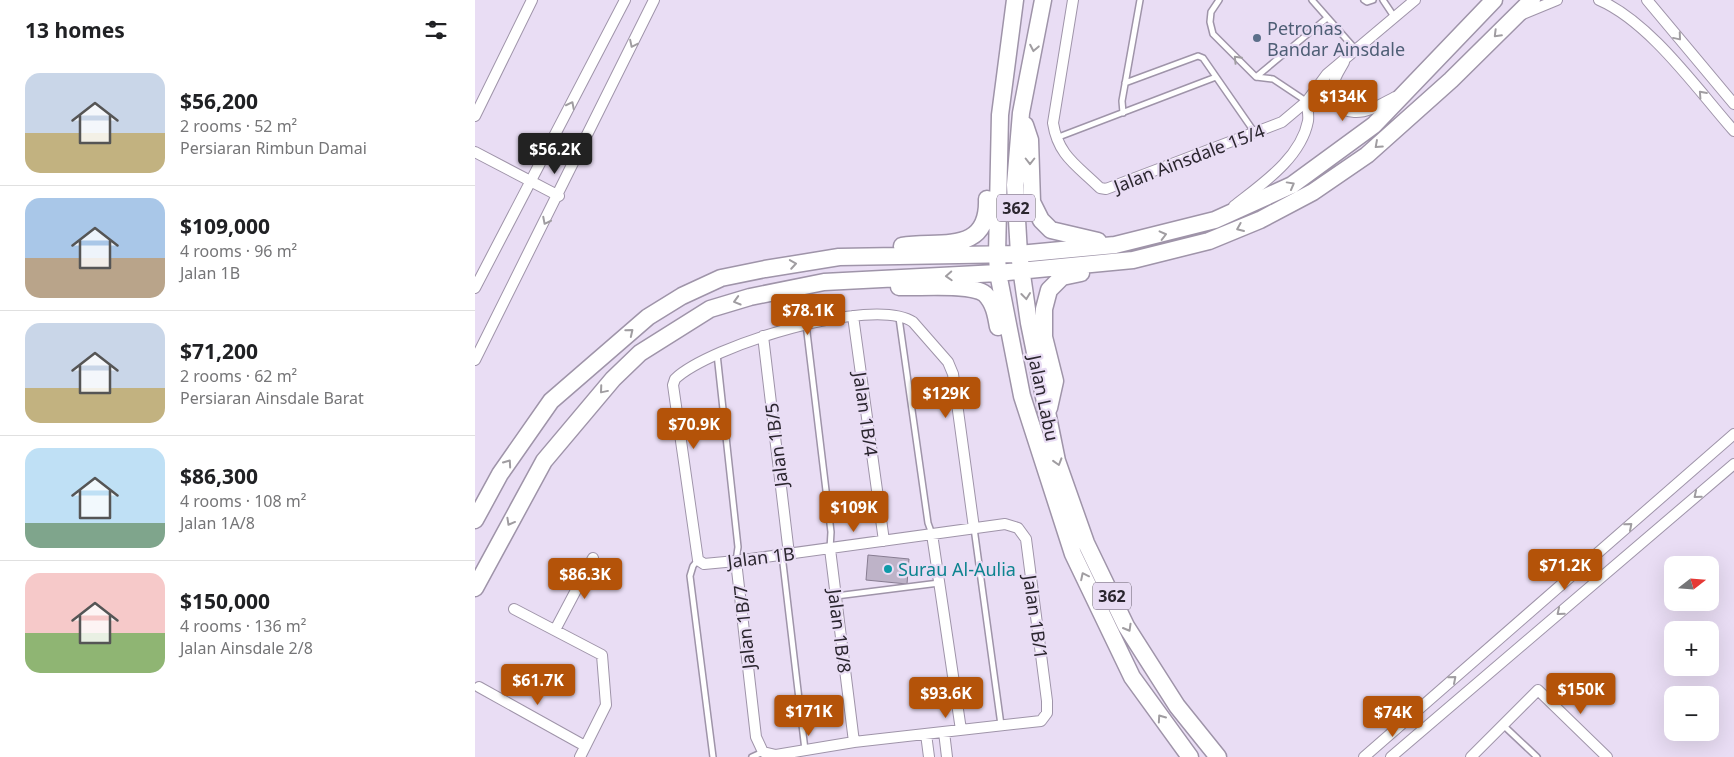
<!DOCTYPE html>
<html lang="en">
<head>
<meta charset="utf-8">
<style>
	body { margin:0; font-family:"Noto Sans",sans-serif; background:#f6f6f6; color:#202124; height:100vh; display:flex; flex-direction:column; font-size:19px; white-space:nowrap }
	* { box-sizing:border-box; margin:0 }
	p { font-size:16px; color:#757577 }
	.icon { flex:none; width:28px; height:28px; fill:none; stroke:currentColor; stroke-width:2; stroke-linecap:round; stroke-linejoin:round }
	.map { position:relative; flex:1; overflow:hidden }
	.sheet { display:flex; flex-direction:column; background:#fff; width:475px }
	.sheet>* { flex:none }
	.needle { width:32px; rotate:73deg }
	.buttons { position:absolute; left:1189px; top:556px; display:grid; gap:10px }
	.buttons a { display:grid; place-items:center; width:55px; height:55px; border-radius:10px; background:#fff; box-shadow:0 5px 20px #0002; font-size:25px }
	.price { position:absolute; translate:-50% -42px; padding:0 11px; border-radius:5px; background:#b45309; color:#fff; font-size:16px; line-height:32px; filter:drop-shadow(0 1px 2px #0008) }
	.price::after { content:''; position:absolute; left:50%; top:30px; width:15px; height:11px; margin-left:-8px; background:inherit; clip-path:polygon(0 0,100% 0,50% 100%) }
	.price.selected { background:#222; color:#fff }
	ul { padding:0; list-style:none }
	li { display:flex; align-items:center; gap:15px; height:125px; padding:0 25px }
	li+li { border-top:1px solid #e0e0e0 }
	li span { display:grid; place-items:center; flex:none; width:140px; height:100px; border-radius:15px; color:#555 }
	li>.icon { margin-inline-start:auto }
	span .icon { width:60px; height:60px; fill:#fffc; stroke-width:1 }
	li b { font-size:21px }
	h2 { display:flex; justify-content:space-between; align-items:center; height:60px; padding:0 25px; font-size:21px }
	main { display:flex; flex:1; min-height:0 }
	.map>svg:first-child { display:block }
</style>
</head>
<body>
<main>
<section class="sheet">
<h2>13 homes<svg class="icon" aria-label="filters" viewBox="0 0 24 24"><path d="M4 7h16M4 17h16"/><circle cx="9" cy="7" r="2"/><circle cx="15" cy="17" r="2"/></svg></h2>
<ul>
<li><span style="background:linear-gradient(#c9d6e8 60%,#c2b280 0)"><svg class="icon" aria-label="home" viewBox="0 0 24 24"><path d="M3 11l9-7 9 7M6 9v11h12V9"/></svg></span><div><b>$56,200</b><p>2 rooms · 52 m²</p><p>Persiaran Rimbun Damai</p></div></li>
<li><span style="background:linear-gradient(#a9c7e8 60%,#b9a48a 0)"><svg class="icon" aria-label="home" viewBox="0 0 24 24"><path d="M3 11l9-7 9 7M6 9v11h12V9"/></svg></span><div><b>$109,000</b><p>4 rooms · 96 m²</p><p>Jalan 1B</p></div></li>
<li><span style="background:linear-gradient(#c9d6e8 65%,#c2b280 0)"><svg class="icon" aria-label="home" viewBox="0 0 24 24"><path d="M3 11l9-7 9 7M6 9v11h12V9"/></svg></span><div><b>$71,200</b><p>2 rooms · 62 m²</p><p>Persiaran Ainsdale Barat</p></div></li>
<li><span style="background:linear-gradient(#bfe0f5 75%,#7fa58c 0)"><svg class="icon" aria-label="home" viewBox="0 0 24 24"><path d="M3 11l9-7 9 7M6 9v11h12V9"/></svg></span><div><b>$86,300</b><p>4 rooms · 108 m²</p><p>Jalan 1A/8</p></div></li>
<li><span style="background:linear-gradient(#f6c9c9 60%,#8fb573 0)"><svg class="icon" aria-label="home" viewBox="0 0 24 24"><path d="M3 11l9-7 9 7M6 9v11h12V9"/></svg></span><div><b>$150,000</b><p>4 rooms · 136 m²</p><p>Jalan Ainsdale 2/8</p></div></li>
</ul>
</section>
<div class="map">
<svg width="1259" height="757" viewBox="0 0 1259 757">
	<rect width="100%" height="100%" fill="#e9ddf4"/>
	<path fill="#beb3c8" stroke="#887d92" d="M393,555L434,559L432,584L391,580Z"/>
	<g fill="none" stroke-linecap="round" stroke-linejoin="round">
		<g stroke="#9f94a9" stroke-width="8">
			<path id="service" d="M744,0L736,12L735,22L738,34L781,77L798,79L831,101
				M837,0L881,50
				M889,0L892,2L898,0
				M908,0L920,18
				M781,77L852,18
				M650,83L723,56L728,58L780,133
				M648,113L647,101L665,0
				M581,138L741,77
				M424,318L453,523L457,534
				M331,324L356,532L355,549
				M242,354L263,547L261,561
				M499,528L526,725
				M307,555L330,750
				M223,560L218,566L215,576L238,757
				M361,596L464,583
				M1028,725L1062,757
				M277,757L288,752"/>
		</g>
		<g stroke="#9f94a9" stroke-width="12">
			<path id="minor" d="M598,0L578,123C583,156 603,166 625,188L631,189L807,122L832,101L852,74L940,0
				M1124,0C1175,22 1222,89 1259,131
				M1172,0L1259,104
				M1048,14L1082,0
				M869,62C866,68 860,76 859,83C858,96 865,112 879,112C894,113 908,103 920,97
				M0,116L57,0
				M0,152L84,196
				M759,206C787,184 826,158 833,121C834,115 832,107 832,101
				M0,288L150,0
				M378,316L409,541
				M288,336L314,554
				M0,360L179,0
				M457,534L486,730
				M355,549L379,742
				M261,561L281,737L288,752L301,755L379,742L566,721L572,713V701L551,539L543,528L530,524L261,561L229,564L223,560L198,385L200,379C234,346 398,295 438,322L473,362L478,374L499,528
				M39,609L127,655L131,705L105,757
				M80,630L118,558
				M4,687L110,746
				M469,732L472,757
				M451,734L454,757
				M889,757L1259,434
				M916,757L1259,464
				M996,757L1063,690L1132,757"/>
		</g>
		<g stroke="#9f94a9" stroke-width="19">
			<path id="primary" d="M540,0L525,115L522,255L523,273L547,396L598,554L657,677L715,757
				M568,0L546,113L540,185L544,254L554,323L582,461L611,543L651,626L702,706L743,757
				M550,125L555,140L557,202L566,220L576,230L623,241
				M427,246C465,240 514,255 512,199
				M424,287C444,288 496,283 510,294C519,303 521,315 523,327
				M574,408L580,381L569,337V309L574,290L587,277L606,273
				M0,520L25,474L76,401L173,317L207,296L246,278L290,269L364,257L544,254L640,245L740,220L817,185L899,125L1019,0
				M0,588L69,461L138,379L165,353L235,309L275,297L349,282L523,273L658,260L734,241L785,220L838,192L892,155L976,80L1057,0"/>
		</g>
		<use href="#service" stroke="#fff" stroke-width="5"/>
		<use href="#minor" stroke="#fff" stroke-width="10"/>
		<use href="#primary" stroke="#fff" stroke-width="16"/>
	</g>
	<defs><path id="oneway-chevron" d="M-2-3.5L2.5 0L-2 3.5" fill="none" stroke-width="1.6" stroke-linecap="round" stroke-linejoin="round" transform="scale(1.25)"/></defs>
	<g stroke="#a09da1">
		<use href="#oneway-chevron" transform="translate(1022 34) rotate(135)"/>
		<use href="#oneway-chevron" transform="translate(1203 37) rotate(50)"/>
		<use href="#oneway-chevron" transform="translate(158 44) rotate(116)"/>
		<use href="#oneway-chevron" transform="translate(559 48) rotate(101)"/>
		<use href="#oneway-chevron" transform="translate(762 59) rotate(-134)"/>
		<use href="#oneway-chevron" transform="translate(1227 94) rotate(-132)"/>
		<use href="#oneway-chevron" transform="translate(96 105) rotate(-63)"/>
		<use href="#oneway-chevron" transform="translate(903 145) rotate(138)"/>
		<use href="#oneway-chevron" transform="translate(555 161) rotate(90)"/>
		<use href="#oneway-chevron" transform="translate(816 185) rotate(-29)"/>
		<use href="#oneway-chevron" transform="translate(71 221) rotate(117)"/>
		<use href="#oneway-chevron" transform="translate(765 228) rotate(157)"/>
		<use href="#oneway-chevron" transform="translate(688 235) rotate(-14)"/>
		<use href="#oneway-chevron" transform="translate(318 264) rotate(-9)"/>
		<use href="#oneway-chevron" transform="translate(474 276) rotate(177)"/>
		<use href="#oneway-chevron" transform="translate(551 296) rotate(83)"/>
		<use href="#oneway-chevron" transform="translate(262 301) rotate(164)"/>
		<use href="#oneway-chevron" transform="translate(155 332) rotate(-39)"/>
		<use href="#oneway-chevron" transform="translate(128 390) rotate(130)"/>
		<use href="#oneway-chevron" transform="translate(583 462) rotate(73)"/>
		<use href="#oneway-chevron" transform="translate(33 463) rotate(-55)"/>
		<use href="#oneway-chevron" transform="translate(1222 495) rotate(140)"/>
		<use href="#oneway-chevron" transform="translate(35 522) rotate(119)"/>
		<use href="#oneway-chevron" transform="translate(1154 526) rotate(-41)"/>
		<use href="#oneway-chevron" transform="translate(609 576) rotate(-116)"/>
		<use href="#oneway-chevron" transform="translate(1085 612) rotate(140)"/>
		<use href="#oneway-chevron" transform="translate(653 628) rotate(60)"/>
		<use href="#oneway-chevron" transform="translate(978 679) rotate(-41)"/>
		<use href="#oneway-chevron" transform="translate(686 718) rotate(-125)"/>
	</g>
	<circle fill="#5c6f8a" stroke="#e9ddf4" stroke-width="2" cx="782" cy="38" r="5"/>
	<circle fill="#0f9aa8" stroke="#e9ddf4" stroke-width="2" cx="413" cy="569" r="5"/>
	<g text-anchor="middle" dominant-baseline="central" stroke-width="4.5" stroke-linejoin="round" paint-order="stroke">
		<g fill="#e9ddf4" stroke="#645d6a" stroke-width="1">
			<rect x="522" y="194.5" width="38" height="27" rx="4"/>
			<rect x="618" y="582.5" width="38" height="27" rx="4"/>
		</g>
		<g font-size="16" font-weight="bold" fill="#2b262f">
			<text x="541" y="208">362</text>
			<text x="637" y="596">362</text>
		</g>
		<g font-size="18" fill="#4e5e75" stroke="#e9ddf4" text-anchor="start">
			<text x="792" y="28">Petronas<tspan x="792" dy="21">Bandar Ainsdale</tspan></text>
		</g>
		<g font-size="18" fill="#2b262f" stroke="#e9ddf4">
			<text transform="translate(714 158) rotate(-21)">Jalan Ainsdale 15/4</text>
			<text transform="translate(569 398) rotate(78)">Jalan Labu</text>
			<text transform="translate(391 414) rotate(82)">Jalan 1B/4</text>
			<text transform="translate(301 445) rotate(-97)">Jalan 1B/5</text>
			<text transform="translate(286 557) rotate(-7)">Jalan 1B</text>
			<text transform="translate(561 617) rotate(82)">Jalan 1B/1</text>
			<text transform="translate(269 627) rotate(-96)">Jalan 1B/7</text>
			<text transform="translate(365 631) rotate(83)">Jalan 1B/8</text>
		</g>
		<g font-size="18" fill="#0d838f" stroke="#e9ddf4" text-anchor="start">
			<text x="423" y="569">Surau Al-Aulia</text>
		</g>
	</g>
</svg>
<div class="buttons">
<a><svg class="needle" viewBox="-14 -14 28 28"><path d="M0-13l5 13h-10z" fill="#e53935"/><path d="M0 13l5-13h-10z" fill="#757577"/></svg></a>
<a>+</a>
<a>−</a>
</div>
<b class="price" style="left:868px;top:122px">$134K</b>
<b class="price selected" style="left:80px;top:175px">$56.2K</b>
<b class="price" style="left:333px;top:336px">$78.1K</b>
<b class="price" style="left:471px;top:419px">$129K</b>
<b class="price" style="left:219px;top:450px">$70.9K</b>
<b class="price" style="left:379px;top:533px">$109K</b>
<b class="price" style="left:1090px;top:591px">$71.2K</b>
<b class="price" style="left:110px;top:600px">$86.3K</b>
<b class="price" style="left:63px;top:706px">$61.7K</b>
<b class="price" style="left:1106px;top:715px">$150K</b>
<b class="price" style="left:471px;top:719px">$93.6K</b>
<b class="price" style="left:334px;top:737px">$171K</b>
<b class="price" style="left:918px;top:738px">$74K</b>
</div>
</main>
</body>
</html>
